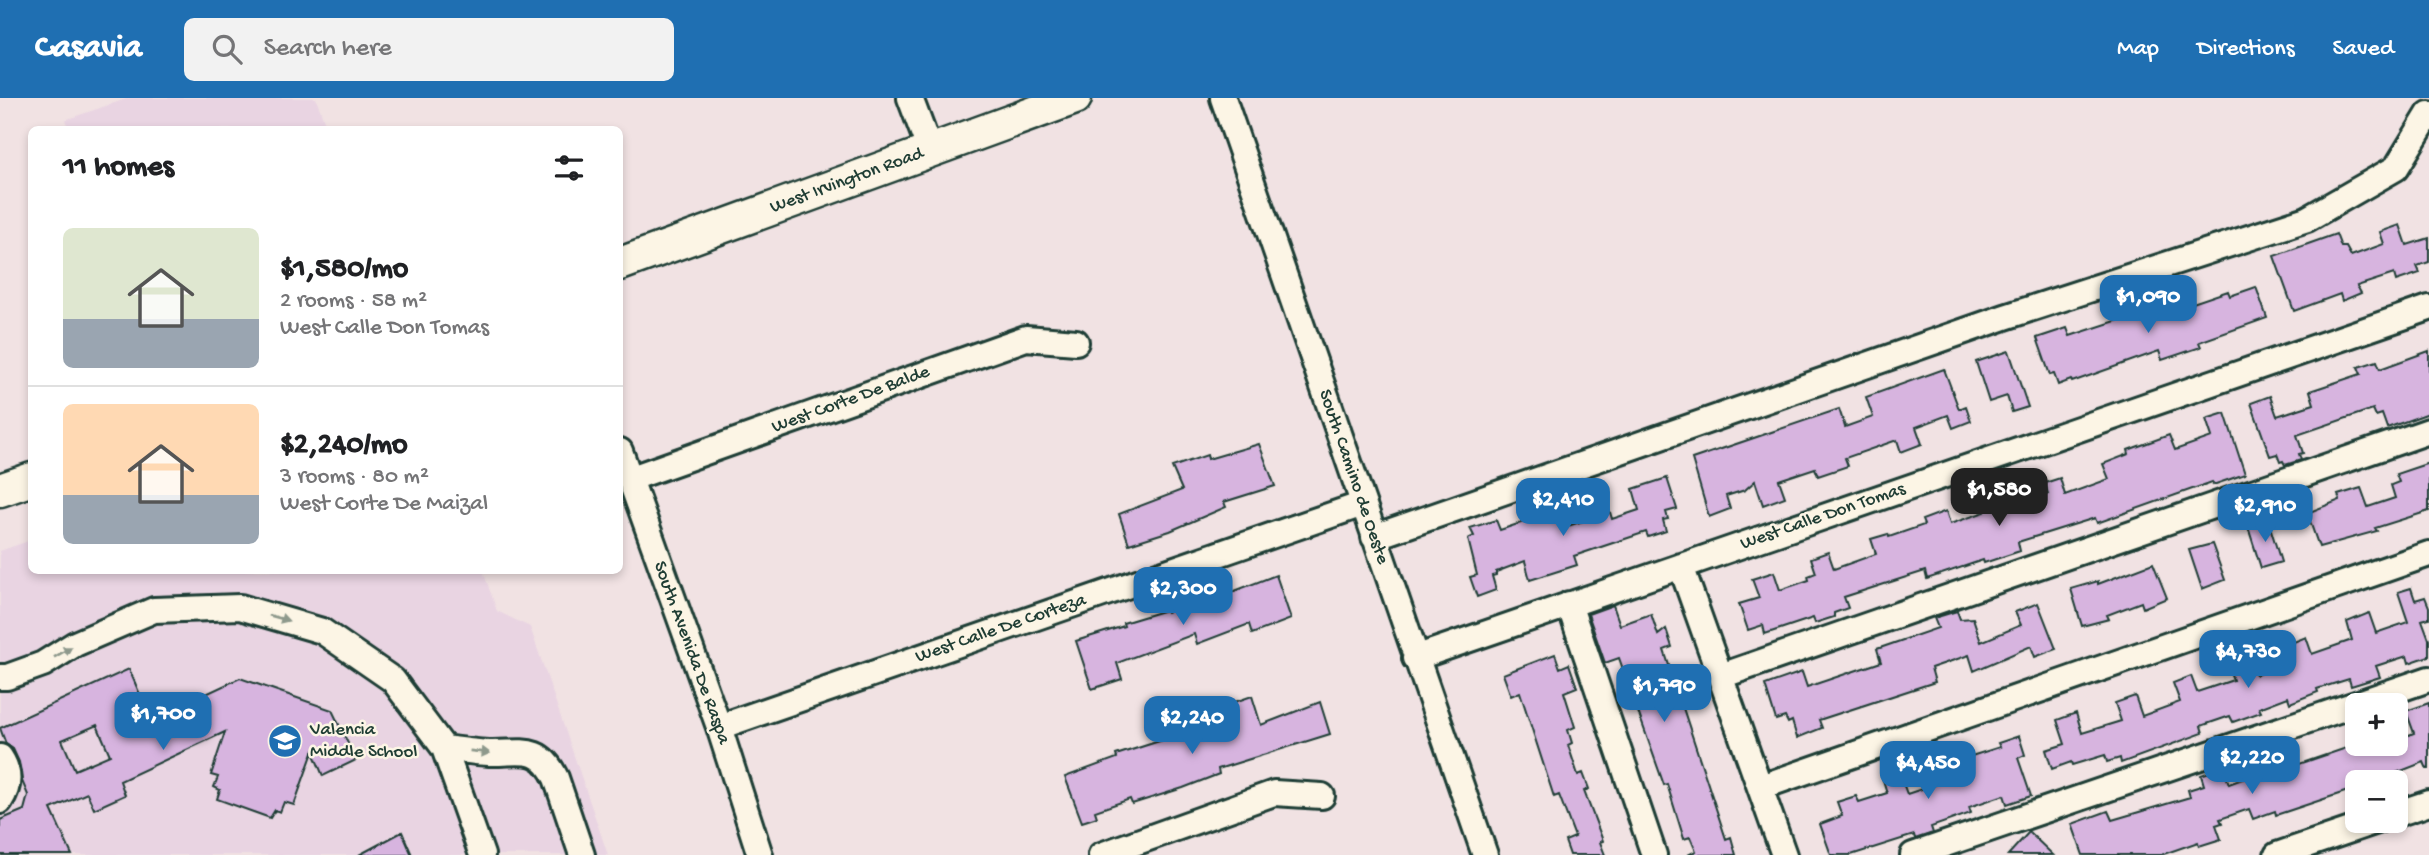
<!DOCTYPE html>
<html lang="en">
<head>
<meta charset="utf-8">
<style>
	body { margin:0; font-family:"Gochi Hand",sans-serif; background:#f2f2f2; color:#202124; height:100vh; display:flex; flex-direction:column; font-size:26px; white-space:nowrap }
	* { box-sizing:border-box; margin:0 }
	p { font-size:23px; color:#757577 }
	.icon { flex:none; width:38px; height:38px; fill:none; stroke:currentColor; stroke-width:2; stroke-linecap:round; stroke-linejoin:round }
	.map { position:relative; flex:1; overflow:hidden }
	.details { position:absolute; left:28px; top:28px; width:595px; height:448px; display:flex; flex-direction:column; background:#fff; border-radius:10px; box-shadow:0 4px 10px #0003 }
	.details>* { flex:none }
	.fabs { position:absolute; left:2345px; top:595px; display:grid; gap:14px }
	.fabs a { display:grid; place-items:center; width:63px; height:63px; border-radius:10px; background:#fff; box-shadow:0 4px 10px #0003; font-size:35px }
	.price { position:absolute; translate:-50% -60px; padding:0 16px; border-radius:14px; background:#1f6fb2; color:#fff; font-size:23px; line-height:46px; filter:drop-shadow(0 2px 4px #0008) }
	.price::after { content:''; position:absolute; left:50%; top:42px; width:21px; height:16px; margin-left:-10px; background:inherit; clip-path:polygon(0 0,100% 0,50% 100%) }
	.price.active { background:#222; color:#fff }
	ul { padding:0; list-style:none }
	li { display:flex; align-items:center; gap:21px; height:175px; padding:0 35px }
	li+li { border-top:2px solid #e0e0e0 }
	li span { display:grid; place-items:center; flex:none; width:196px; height:140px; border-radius:10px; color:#555 }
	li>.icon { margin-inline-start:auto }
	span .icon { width:84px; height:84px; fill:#fffc; stroke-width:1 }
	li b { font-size:30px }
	h2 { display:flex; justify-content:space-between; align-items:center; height:84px; padding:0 35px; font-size:30px }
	header { display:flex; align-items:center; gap:42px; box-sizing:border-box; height:98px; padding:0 35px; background:#1f6fb2; color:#fff }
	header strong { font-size:33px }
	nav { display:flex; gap:38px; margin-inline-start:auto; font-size:24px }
	.search { width:490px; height:63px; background:#f2f2f2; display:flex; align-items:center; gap:18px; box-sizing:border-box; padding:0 24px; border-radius:10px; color:#757577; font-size:26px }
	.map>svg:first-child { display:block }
</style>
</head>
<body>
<header>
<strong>Casavia</strong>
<div class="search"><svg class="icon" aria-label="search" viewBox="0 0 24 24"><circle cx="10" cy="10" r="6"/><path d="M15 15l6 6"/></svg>Search here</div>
<nav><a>Map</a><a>Directions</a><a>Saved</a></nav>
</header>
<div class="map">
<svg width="2429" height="757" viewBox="0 0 2429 757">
	<rect width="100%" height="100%" fill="#f1e2e3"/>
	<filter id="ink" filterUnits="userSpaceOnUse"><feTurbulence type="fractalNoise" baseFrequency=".0143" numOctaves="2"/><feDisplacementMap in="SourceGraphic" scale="14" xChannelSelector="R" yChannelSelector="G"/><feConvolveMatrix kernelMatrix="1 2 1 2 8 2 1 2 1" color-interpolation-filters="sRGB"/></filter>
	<g filter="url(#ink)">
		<path fill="#e9d4e2" d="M129,0H316L327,31H69L65,22Z
			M31,442L32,472L483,473L497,513L530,529L608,757H0V453Z"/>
		<path fill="#d7b4df" stroke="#1f3d34" stroke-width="2" fill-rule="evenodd" d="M2400,127L2407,147L2429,140V164L2417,168L2420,175L2396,183L2394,176L2357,188L2361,195L2342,203L2340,196L2294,213L2274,158L2336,136L2341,149H2346L2351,158L2384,146L2380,134Z
			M2256,189L2267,220L2199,244L2201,249L2162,262L2159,253L2072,284L2071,282L2058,287L2054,276L2050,277L2037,240L2067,230L2070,238L2125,220L2126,223L2186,204L2187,207L2228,193L2230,198Z
			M2009,253L2028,309L2012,314L2007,298L1989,304L1976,264Z
			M2429,253V315L2387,330L2382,316L2376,318L2373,311L2297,337L2303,355L2299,356L2301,362L2285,367L2283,363L2280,364L2277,356L2270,358L2251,305L2270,298L2277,318L2314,306L2310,293L2361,276L2358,269L2377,263L2380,271Z
			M1944,271L1959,311L1966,308L1971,323L1953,330L1948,317L1916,329L1922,346L1901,354L1897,342L1845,360L1848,368L1818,378L1815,370L1779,382L1785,399L1763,407L1755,383L1745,392L1726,398L1730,411L1709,419L1692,361L1839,311L1845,329L1873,319L1866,299Z
			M2225,315L2245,376L2213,387L2212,384L2097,425L2095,420L2018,444L2020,453L1984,465L1983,462L1927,481L1925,473L1844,499L1848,510L1834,515V519L1815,525L1813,520L1765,536L1763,527L1748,532L1739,506L1759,500L1752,481L1774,474L1780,492L1809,482L1808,478L1816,475L1811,460L1828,454L1834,471L1876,456L1871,441L1888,436L1889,439L1924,427L1922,422L1946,413L1950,426L1985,414L1982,405L2003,398L2007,409L2048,396L2045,385L2060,380L2065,397L2109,381L2103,366L2129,356L2128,352L2169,337L2175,352L2212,339L2206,321Z
			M1259,346L1275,388L1224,404L1226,409L1170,433L1129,446L1119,416L1182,392L1172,369L1207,357L1208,361Z
			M2429,365V413L2375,430L2377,433L2319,449L2307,415L2340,402L2338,397L2361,390L2368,409L2395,400L2391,387L2399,384L2396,376Z
			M1667,380L1677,411L1666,414L1668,421L1663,422L1666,433L1648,439L1646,434L1574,458L1577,467L1530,482L1525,463L1496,474V477L1492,478L1496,492L1477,499L1470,479L1477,477L1468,441L1474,438L1470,430L1496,422L1500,432L1560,412L1565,429L1610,414L1612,421L1639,412L1633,391Z
			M2268,422L2281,464L2261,470L2248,429Z
			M2212,446L2225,482L2202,491L2189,452Z
			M2153,465L2167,500L2143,510L2141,504L2107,517L2109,521L2082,528L2071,491L2098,483V486Z
			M1276,477L1291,521L1252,536L1249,526L1197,546L1194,536L1117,565L1122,581L1092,591L1076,543L1124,528L1123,525L1166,512L1167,514L1218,495L1219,499Z
			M2411,490L2415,502L2425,499L2429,509V520L2422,522L2429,541V558L2409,565L2407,558L2376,568L2380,579L2351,588L2349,581L2317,591L2318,594L2290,605L2288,599L2259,610L2261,614L2233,624L2230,618L2201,628L2203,635L2121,665L2120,660L2107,664L2105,657L2072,667L2071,664L2052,671L2046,652L2065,646L2057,622L2076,615L2082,635L2121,623L2115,605L2135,598L2142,618L2180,604L2173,585L2191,578L2197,594L2233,582L2227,565L2249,557L2256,577L2292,563L2286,547L2306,539L2312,556L2352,542L2347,524L2369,515L2376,535L2408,524L2398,494Z
			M2038,505L2056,551L2035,559L2031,548L1974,573L1969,557L1931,570L1935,584L1819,622L1822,630L1797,640L1792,623L1788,625L1785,619L1776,622L1765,587L1802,574L1807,589L1881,564L1877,551L1938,530L1934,520L1957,513L1960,521L1973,520L1981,544L2021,527L2015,514Z
			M1613,507L1620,527L1651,516L1658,537L1666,531L1672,549L1664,552L1726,741L1731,739L1736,757H1688L1696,753L1690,739L1684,741L1667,686L1664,687L1619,560L1605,565L1588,516Z
			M1555,556L1560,570L1569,566L1577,589L1564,594L1575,629L1568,632L1572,645L1568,647L1578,677L1583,675L1589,691L1584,693L1603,743L1600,744L1605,757H1570L1565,743L1575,739L1559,697L1554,699L1520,594L1511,598L1503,576Z
			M129,571L160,643L200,624L191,603L240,580L332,612L356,662L323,678L313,654L294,707L284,704L280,714L275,712L270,720L217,701L220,692L214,689L218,679L211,677L225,634L120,683L125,697L94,711L87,695L51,711L72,757H0V722L24,712L28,697L22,683L19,664L13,651L6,646L0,630ZM97,627L110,657L75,672L62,642Z
			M1252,598L1261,627L1320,604L1330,636L1218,671L1219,676L1183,690L1132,706L1130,701L1095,713L1097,719L1082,724L1065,679L1117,660L1116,657L1225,622L1220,609Z
			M2429,605V671H2427L2424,664L2373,684H2357V690L2276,717L2275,713L2253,721L2249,711L2220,721L2222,725L2216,727L2221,741L2199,748L2198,744L2161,757H2083L2072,726L2108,713L2112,722L2190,699L2188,692L2204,687L2201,677L2223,669L2229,686L2275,669L2276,674L2358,646H2396V642L2414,635L2406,613Z
			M2019,638L2025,657L2018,660L2031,698L2007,706L2004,697L1969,709L1971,715L1931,729L1933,735L1915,741L1914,737L1851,757H1831L1820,726L1842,718L1837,704L1856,698L1859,704L1887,695L1883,682L1900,677L1907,696L1949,682L1943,667L2000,649L1998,645Z
			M402,734L412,757H359Z
			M2029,734L2053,757H2008Z"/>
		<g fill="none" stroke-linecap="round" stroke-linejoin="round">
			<g stroke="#1f3d34" stroke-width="30">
				<path id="minor" d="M910,0L930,53
					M1223,0L1485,757
					M620,353L719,629L760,757
					M629,381L1026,240L1076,244
					M1374,439L2005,219L2307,121L2396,70L2429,16
					M1681,468L1784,757
					M1569,506L1654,757
					M1415,560L2429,210
					M1721,578L2429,333
					M0,579H7L43,566L75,546L154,512L240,509L322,533L393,582L444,650C459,652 474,654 489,655C520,656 539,645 556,680L582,757
					M719,629L1363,406
					M444,650L482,757
					M0,659C10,674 10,688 0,703
					M1761,689L2429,456
					M2396,716L2429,705
					M1101,757L1274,695L1322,698
					M1913,757L2429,581
					M2277,757L2377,723"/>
			</g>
			<g stroke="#1f3d34" stroke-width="37">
				<path id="major" d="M620,166L1075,0
					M0,392L32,381"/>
			</g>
			<use href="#minor" stroke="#fcf5e5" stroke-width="24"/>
			<use href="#major" stroke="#fcf5e5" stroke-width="32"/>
		</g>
		<defs><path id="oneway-solid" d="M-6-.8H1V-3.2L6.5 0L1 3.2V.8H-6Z" transform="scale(1.75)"/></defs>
		<g fill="#8e998c">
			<use href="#oneway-solid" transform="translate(279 520) rotate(16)"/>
			<use href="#oneway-solid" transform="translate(63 554) rotate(-31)"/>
			<use href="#oneway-solid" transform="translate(480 654) rotate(6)"/>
		</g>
	</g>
	<defs>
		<g id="school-disc" transform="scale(1.75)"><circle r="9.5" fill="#1f6fb2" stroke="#fcf5e5"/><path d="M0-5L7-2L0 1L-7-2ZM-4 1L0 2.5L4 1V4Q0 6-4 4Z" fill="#fff"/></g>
	</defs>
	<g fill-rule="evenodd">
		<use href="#school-disc" x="285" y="643"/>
	</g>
	<g text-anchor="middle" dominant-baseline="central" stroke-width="5" stroke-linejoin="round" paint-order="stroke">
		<g font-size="19" fill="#1f3d34" stroke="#fcf5e5">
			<text transform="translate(847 83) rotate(-20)">West Irvington Road</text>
			<text transform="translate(851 302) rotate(-20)">West Corte De Balde</text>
			<text transform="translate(1353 379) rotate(71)">South Camino de Oeste</text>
			<text transform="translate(1823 419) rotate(-19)">West Calle Don Tomas</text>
			<text transform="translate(1001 531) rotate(-19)">West Calle De Corteza</text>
			<text transform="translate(691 555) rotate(70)">South Avenida De Raspa</text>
		</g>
		<g font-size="19" fill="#1f3d34" stroke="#fcf5e5" text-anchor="start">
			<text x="310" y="632">Valencia<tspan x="310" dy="22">Middle School</tspan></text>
		</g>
	</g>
</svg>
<div class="fabs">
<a>+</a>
<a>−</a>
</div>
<b class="price" style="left:2148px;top:237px">$1,090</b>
<b class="price active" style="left:1999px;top:430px">$1,580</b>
<b class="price" style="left:1563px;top:440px">$2,410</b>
<b class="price" style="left:2265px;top:446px">$2,910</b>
<b class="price" style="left:1183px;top:529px">$2,300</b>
<b class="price" style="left:2248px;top:592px">$4,730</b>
<b class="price" style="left:1664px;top:626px">$1,790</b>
<b class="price" style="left:163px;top:654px">$1,700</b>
<b class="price" style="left:1192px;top:658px">$2,240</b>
<b class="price" style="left:2252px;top:698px">$2,220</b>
<b class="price" style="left:1928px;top:703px">$4,450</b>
<section class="details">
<h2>11 homes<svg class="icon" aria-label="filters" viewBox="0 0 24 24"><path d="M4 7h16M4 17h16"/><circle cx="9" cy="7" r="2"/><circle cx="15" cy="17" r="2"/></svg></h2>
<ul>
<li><span style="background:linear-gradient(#dfe7d0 65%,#9aa5b1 0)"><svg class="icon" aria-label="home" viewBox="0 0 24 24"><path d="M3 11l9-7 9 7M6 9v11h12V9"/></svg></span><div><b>$1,580/mo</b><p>2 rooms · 58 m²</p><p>West Calle Don Tomas</p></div></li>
<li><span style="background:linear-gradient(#ffd9b3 65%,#9aa5b1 0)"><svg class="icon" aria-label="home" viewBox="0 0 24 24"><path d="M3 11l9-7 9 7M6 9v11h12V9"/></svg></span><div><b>$2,240/mo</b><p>3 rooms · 80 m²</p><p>West Corte De Maizal</p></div></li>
</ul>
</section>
</div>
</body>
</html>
